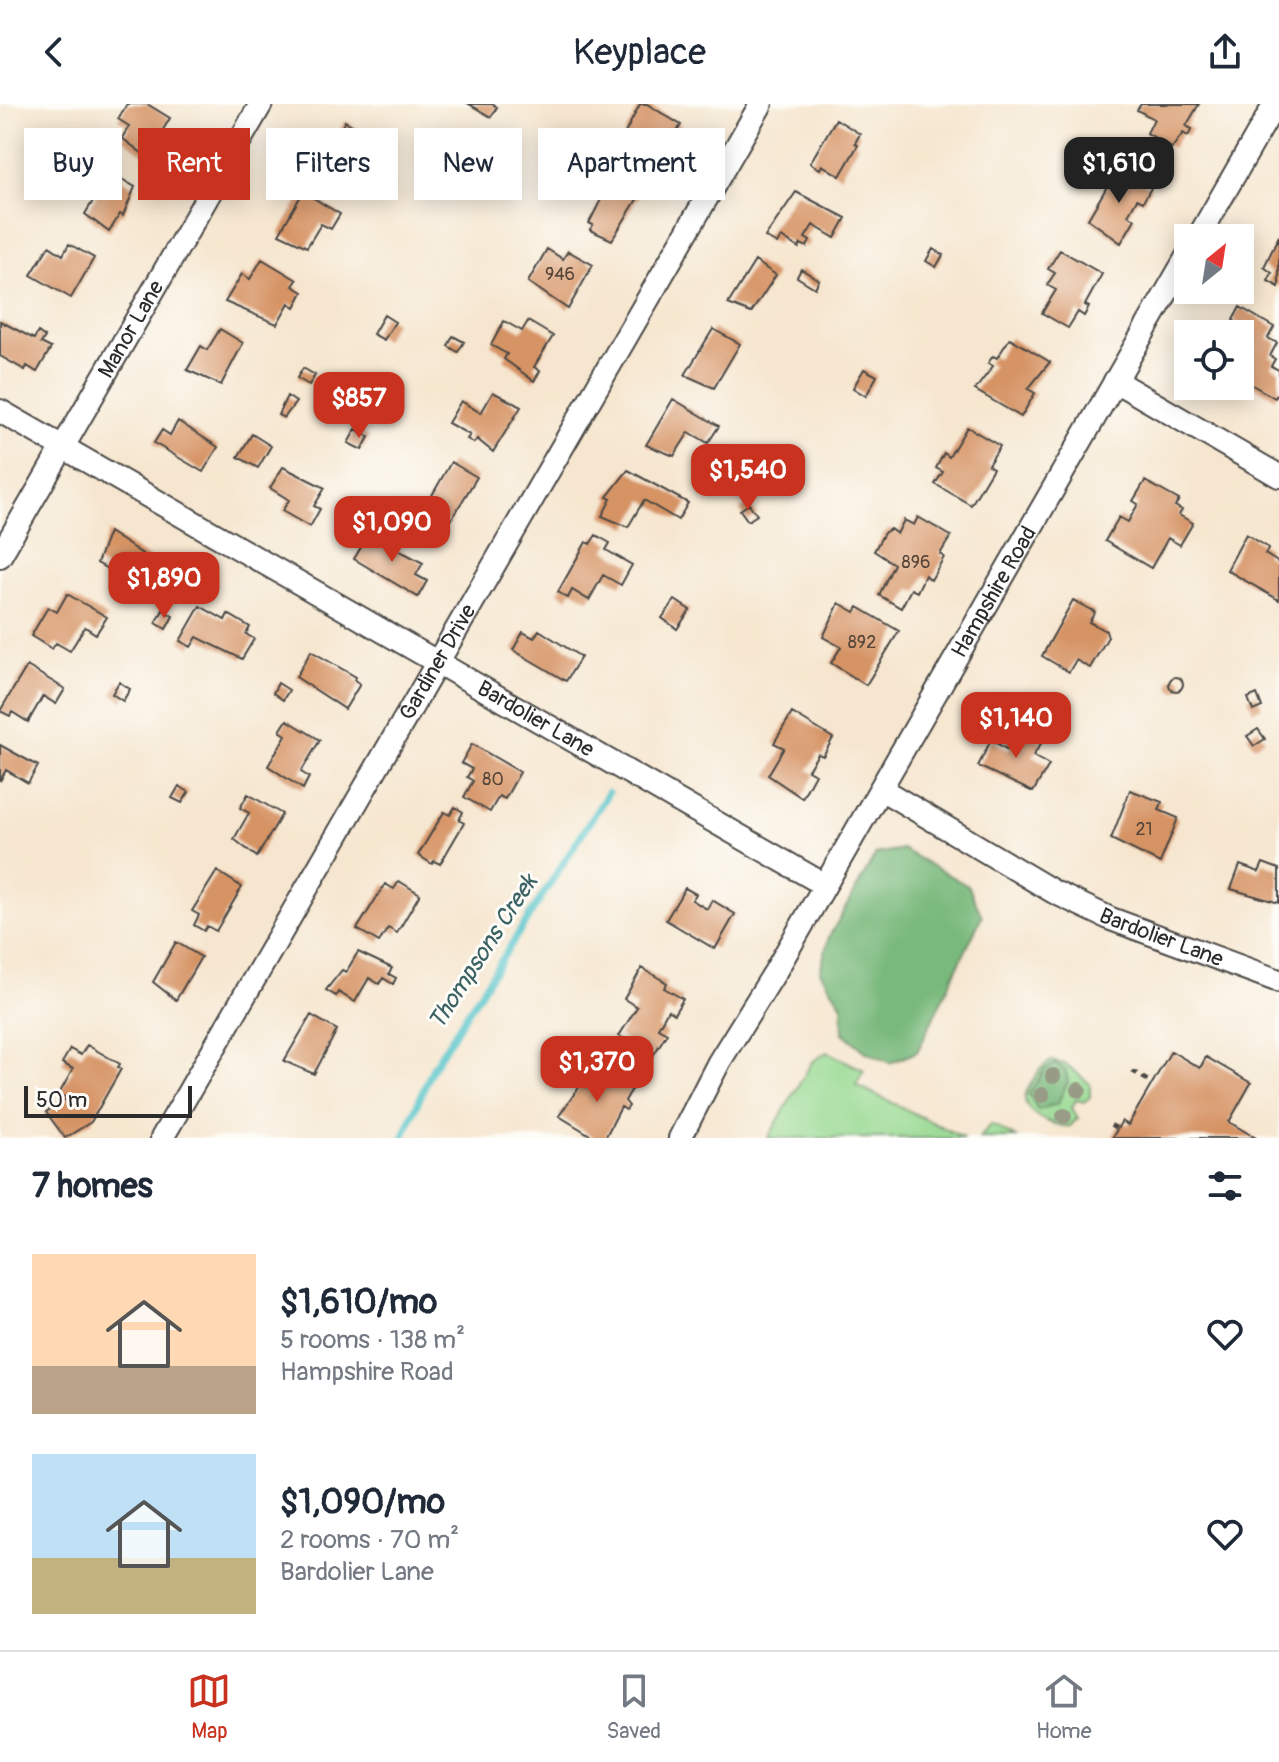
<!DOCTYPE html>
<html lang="en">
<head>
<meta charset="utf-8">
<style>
	body { margin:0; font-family:Pangolin,sans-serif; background:#f6f6f7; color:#1f2937; height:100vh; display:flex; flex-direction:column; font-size:30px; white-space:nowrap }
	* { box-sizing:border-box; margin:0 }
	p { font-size:26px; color:#747a83 }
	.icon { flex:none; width:44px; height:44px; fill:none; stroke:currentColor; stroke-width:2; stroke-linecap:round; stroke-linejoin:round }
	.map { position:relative; height:1034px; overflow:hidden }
	.panel { display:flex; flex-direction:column; background:#fff; flex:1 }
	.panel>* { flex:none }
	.hud { position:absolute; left:24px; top:24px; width:800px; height:72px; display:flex; gap:16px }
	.needle { width:52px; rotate:30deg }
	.controls { position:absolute; left:1174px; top:120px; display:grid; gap:16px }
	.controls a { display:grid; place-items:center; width:80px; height:80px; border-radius:0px; background:#fff; box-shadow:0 4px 20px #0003; font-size:40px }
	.scale { position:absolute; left:24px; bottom:20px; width:168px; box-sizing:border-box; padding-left:8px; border:4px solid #2b2b2b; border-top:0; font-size:22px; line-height:28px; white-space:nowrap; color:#2b2b2b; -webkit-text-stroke:6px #fdfcf7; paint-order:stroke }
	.price { position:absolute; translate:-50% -68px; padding:0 18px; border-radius:16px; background:#c8321e; color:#fff; font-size:26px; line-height:52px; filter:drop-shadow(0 2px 4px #0008) }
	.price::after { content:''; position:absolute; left:50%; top:48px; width:24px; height:18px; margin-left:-12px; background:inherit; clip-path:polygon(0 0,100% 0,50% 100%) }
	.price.selected { background:#222; color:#fff }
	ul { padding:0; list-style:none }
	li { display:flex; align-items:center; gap:24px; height:200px; padding:0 32px }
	li span { display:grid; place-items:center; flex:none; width:224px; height:160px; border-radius:0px; color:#555 }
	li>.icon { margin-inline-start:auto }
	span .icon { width:96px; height:96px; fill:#fffc; stroke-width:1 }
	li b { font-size:34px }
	h2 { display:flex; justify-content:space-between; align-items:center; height:96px; padding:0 32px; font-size:34px }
	.chip { padding:0 28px; border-radius:0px; background:#fff; box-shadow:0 4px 20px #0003; font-size:28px; line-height:72px }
	.chip.selected { background:#c8321e; color:#fff }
	header { display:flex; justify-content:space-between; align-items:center; height:104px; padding:0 32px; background:#fff; font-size:36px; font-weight:600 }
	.tabs { display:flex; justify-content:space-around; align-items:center; height:112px; border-top:2px solid #e0e1e3; background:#fff; font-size:22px; color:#747a83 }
	.tabs a { display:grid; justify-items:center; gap:4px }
	.tabs .selected { color:#c8321e }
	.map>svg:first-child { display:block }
</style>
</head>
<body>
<header><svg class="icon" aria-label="back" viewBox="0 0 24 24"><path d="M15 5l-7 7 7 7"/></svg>Keyplace<svg class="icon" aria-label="share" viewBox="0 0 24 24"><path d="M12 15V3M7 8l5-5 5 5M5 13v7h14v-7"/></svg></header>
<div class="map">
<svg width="1279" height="1034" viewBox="0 0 1279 1034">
	<rect width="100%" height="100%" fill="#fdfcf7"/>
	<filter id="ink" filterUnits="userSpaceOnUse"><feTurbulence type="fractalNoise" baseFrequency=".0125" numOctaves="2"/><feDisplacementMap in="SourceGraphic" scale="16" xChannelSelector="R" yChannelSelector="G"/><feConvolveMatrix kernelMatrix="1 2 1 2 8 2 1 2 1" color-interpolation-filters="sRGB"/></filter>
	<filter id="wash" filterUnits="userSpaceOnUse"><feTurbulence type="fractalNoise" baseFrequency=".006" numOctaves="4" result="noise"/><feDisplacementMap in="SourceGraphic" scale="32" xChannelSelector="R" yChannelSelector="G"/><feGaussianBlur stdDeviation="1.8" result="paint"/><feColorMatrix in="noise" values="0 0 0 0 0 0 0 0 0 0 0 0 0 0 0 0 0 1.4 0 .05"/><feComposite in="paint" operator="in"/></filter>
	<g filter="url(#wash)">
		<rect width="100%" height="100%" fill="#f6e6cf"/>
		<path fill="#97d991" stroke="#61825e" stroke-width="2" d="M827,948L864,966L856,981L964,1034H768L812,958Z
			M1052,957L1067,961L1090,980V993L1084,998L1076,996L1072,1004L1078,1014L1070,1022C1057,1024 1024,1011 1025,993C1026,987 1031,980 1034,975C1039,967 1042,961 1052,957Z
			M991,1020L1016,1034H979Z"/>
		<path fill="#79b97b" stroke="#527253" stroke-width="2" d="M902,745L968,782L982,812L917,948L890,959L866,948L843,929L842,901L820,867L829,833L876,750Z
			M1056,960L1066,967L1068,978L1057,1000L1038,1006L1029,990L1045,965Z"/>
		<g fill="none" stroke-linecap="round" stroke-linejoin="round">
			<path stroke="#57c5cb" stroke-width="7" d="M403,1034L433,963L608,689"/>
		</g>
		<g id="blocks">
			<path fill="#d69363" d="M127,0H147L170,14L147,53L122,34L129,22L118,15Z
				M469,0H492L497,3L491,13Z
				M640,0H647L681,21L654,64L631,46L636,38L624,31Z
				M1141,0H1199L1186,22L1192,25L1188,32L1183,29L1172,44L1147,29L1154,15L1137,6Z
				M836,15L860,30L855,39L858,41L840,72L822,61L820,65L810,59Z
				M345,17L369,31L354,63L362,68L356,78L353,76L347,93L338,88L342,81L319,71L321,67L317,64Z
				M98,61L135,83L123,112L120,110L109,128L85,110L104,79L92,71Z
				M1118,64L1151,84L1143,98L1137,95L1128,111L1135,115L1121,139L1088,115Z
				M611,76L639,92L612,136L590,126L593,121L589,119Z
				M303,88L340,110L331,125L321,120L307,143L279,130Z
				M796,88L846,114L835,134L813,121L805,134L810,137L807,143L801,140L799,144L781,133L777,140L765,133Z
				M1279,132V183L1268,177L1272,169L1264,163Z
				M69,140L94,154L71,194L31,171L49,142L63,151Z
				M547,145L563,155L568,147L593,161L568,205L528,178Z
				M933,145L943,151L936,163L926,157Z
				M1060,146L1102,170L1085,201L1089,203L1084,212L1078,208L1068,224L1042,209L1056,186L1047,181L1055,169L1048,165Z
				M262,155L297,176L293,182L303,188L295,203L289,199L277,220L225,198L242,170L250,175Z
				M755,157L776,171L751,209L728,200Z
				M801,165L819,176L815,184L797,173Z
				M1240,203L1274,223L1268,234L1277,239L1270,252L1275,255L1271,262L1279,266V287L1275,294L1240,274V230H1231L1237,219L1233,216Z
				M384,211L395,218L384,236L373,230Z
				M0,217L34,235L38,228L45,233L41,239L51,244L37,268L27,262L25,266L0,252Z
				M504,217L522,227L528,217L553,232L534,263L540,267L534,277L504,255L507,250L491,241Z
				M220,225L243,239L221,281L187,266L201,242L207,246Z
				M713,225L740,240L714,284L685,271Z
				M453,232L464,238L458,248L448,242Z
				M1010,234L1050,258L1028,285L1035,289L1021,313L975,286L993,262L988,259L993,252L997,254Z
				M303,264L315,271L309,281L297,274Z
				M864,265L877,272L866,292L853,284Z
				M493,288L521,303L493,348L477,335L474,339L467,335L470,331L448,319L461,297L481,309Z
				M287,292L296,298L284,314L278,311Z
				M673,295L719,322L708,339L689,328L674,352L646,341Z
				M178,317L218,343L203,368L154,339L162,326L170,331Z
				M967,323L1000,342L988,361L993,364L971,401L935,380L943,368L936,364L944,349L949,353Z
				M356,325L369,333L362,346L348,339Z
				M252,330L271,342L258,364L238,353Z
				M451,358L477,373L449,419L427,400Z
				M283,363L325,384L314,402L320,405L310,423L282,407L289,396L270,384Z
				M628,366L688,399L678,416L644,396L628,423L602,412L611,395L607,393Z
				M1145,377L1179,396L1175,402L1182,406L1179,411L1193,419L1180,441L1168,434L1151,464L1105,437L1119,413L1128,418L1138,400L1133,397Z
				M749,400L757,411L748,417L740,406Z
				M918,413L951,432L940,450L944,453L931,476L925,471L917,488L911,485L901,504L879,491L894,460L874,447L884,429L890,425L897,430L904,416L914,421Z
				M109,428L153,457L138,482L97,459Z
				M369,430L423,459L416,471L427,477L418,493L354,455Z
				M1246,430L1269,444L1265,450L1279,459V496L1227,466Z
				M596,431L610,439L606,446L632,461L621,481L603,471L589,496L572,486L568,494L558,488L586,438L590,440Z
				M67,490L107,513L96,530L85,523L70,547L56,539L52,545L31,532L48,503L57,508Z
				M675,496L690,506L677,525L662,514Z
				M1073,496L1095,508L1089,518L1106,527L1108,533L1090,564L1076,556L1069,568L1042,552Z
				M839,499L855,508L858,503L899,527L866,581L831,559L841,543L823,533Z
				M200,502L225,516L228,510L250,523L246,530L254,535L242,555L197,533L191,543L180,537Z
				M163,506L173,512L166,525L156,519Z
				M539,526L581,553L566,577L513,546L523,528L534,534Z
				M311,547L356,573L354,576L360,580L345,605L296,573Z
				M27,562L65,585L56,600L43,592L28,618L12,608L10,612L0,607Z
				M1169 580a7 7 0 1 1 14 0a7 7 0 1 1-14 0Z
				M119,578L130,585L123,597L112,590Z
				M278,579L289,586L283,596L273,589Z
				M1257,590L1262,603L1253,607L1248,594Z
				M792,609L833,634L823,652L818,650L808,666L815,670L802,694L768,671L784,644L774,639Z
				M287,616L320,636L301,668L309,673L303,685L268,662L286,631L280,627Z
				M1016,624L1042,638L1033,652L1049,661L1033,688L978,662L991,636L1008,646L1011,640L1004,636L1010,626Z
				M1258,625L1265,635L1254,642L1247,632Z
				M472,640L520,668L505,695L499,692L490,708L464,693L473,677L467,673L472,665L461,659Z
				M0,641L38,662L28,679L6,666L0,677Z
				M179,682L189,688L182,699L172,694Z
				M1130,686L1162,698L1159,706L1178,714L1160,759L1111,735Z
				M248,690L282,710L257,753L234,735L249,709L240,704Z
				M455,703L463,708L459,716L464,719L440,760L434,757L432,760L418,751L444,708L450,711Z
				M1263,759L1279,765V799L1231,785L1240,761L1259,768Z
				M217,767L242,783L216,827L207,822L204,827L194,821L199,811L192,807Z
				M399,777L420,790L397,829L388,824L379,838L357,825L385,780L394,785Z
				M685,784L696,790L692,796L707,805L712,796L735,810L715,845L666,816Z
				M176,838L201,853L176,896L153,878Z
				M358,848L392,864L389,870L396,874L393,880L383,874L379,880L369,874L355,898L338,888L336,892L326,886L342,866L346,868Z
				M642,864L667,879L664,884L683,895L674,910L668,906L658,924L667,929L653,952L619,932L637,903L624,895Z
				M311,911L337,926L314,970L284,957Z
				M87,941L120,960L118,963L121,965L91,1018L65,1034L46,1008L67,994L59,990L73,965L62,959L70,945L81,951Z
				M1171,947L1200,964L1206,953L1251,979L1229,1018L1256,1034H1112L1122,1017L1128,1021Z
				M600,964L633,983L625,997L629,1002L626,1006L621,1003L605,1034H595L559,1012L581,980L588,984Z"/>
		</g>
	</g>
	<g filter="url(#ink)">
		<use href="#blocks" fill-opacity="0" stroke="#494744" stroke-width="2"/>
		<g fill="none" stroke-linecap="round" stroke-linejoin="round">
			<g stroke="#494744" stroke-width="26">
				<g id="minor">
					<path d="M1198,134L1275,0"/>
					<path d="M1115,277L1279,372"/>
					<path id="s1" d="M0,307L823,780"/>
					<path id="s2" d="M0,452L261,0"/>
					<path id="s3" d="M881,685L1054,788L1111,815L1279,877"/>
					<path id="s4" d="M162,1034L761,0"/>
					<path id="s5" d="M680,1034L719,958L775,868L1188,151"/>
				</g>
			</g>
			<path stroke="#494744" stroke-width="4" stroke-dasharray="6 6" stroke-linecap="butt" d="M1132,967L1152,979
				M1111,1021L1118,1025"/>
			<use href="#minor" stroke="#fff" stroke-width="22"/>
		</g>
		<g fill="#989c86">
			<circle cx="1053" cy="972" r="8"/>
			<circle cx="1079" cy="986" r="8"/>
			<circle cx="1042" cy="991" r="8"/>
			<circle cx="1064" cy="1012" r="8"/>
		</g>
	</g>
	<g text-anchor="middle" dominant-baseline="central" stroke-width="6" stroke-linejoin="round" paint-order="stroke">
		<g font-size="18" fill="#564539">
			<text x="560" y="170">946</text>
			<text x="916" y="458">896</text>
			<text x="862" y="538">892</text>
			<text x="493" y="675">80</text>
			<text x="1144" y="725">21</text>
		</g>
		<g font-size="22" fill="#2b2b2b" stroke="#fdfcf7">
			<text stroke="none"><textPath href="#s2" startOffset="262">Manor Lane</textPath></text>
			<text stroke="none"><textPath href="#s5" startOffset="630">Hampshire Road</textPath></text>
			<text stroke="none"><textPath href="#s4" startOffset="550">Gardiner Drive</textPath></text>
			<text stroke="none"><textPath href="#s1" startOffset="618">Bardolier Lane</textPath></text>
			<text stroke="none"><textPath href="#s3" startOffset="318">Bardolier Lane</textPath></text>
		</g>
		<g font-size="24" font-style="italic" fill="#3a6163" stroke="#fdfcf7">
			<text transform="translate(483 848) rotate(-57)">Thompsons Creek</text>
		</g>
	</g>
</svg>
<div class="controls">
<a><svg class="needle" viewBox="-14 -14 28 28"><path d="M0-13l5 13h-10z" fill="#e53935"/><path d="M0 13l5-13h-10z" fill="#747a83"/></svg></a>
<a><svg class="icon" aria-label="locate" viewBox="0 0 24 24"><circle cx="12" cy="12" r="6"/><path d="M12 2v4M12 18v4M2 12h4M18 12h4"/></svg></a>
</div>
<div class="scale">50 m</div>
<b class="price selected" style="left:1119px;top:101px">$1,610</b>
<b class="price" style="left:359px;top:336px">$857</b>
<b class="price" style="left:748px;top:408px">$1,540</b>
<b class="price" style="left:392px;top:460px">$1,090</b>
<b class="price" style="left:164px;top:516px">$1,890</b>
<b class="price" style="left:1016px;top:656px">$1,140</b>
<b class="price" style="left:597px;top:1000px">$1,370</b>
<div class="hud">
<a class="chip">Buy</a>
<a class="chip selected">Rent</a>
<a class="chip">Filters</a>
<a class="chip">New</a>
<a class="chip">Apartment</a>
</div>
</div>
<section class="panel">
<h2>7 homes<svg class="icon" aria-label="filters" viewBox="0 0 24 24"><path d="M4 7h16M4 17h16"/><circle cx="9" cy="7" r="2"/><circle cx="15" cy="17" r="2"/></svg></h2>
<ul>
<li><span style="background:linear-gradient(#ffd9b3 70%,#b9a48a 0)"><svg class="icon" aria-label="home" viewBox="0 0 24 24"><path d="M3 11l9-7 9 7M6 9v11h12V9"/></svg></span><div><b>$1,610/mo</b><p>5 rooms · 138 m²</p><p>Hampshire Road</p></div><svg class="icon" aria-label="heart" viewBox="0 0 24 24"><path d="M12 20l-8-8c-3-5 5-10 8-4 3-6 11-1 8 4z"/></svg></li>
<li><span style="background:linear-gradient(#bfe0f5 65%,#c2b280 0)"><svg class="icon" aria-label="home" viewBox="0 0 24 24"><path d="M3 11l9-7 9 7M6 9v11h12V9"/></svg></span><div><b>$1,090/mo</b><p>2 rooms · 70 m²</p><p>Bardolier Lane</p></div><svg class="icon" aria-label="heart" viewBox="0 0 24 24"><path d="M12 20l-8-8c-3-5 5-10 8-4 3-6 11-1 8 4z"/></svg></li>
</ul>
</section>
<nav class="tabs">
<a class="selected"><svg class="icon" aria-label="map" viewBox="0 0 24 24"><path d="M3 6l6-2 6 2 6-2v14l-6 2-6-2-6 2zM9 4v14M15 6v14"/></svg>Map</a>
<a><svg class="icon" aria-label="saved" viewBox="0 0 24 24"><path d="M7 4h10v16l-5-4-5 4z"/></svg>Saved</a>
<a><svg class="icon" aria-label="home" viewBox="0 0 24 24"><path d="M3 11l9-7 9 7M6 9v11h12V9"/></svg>Home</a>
</nav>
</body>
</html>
